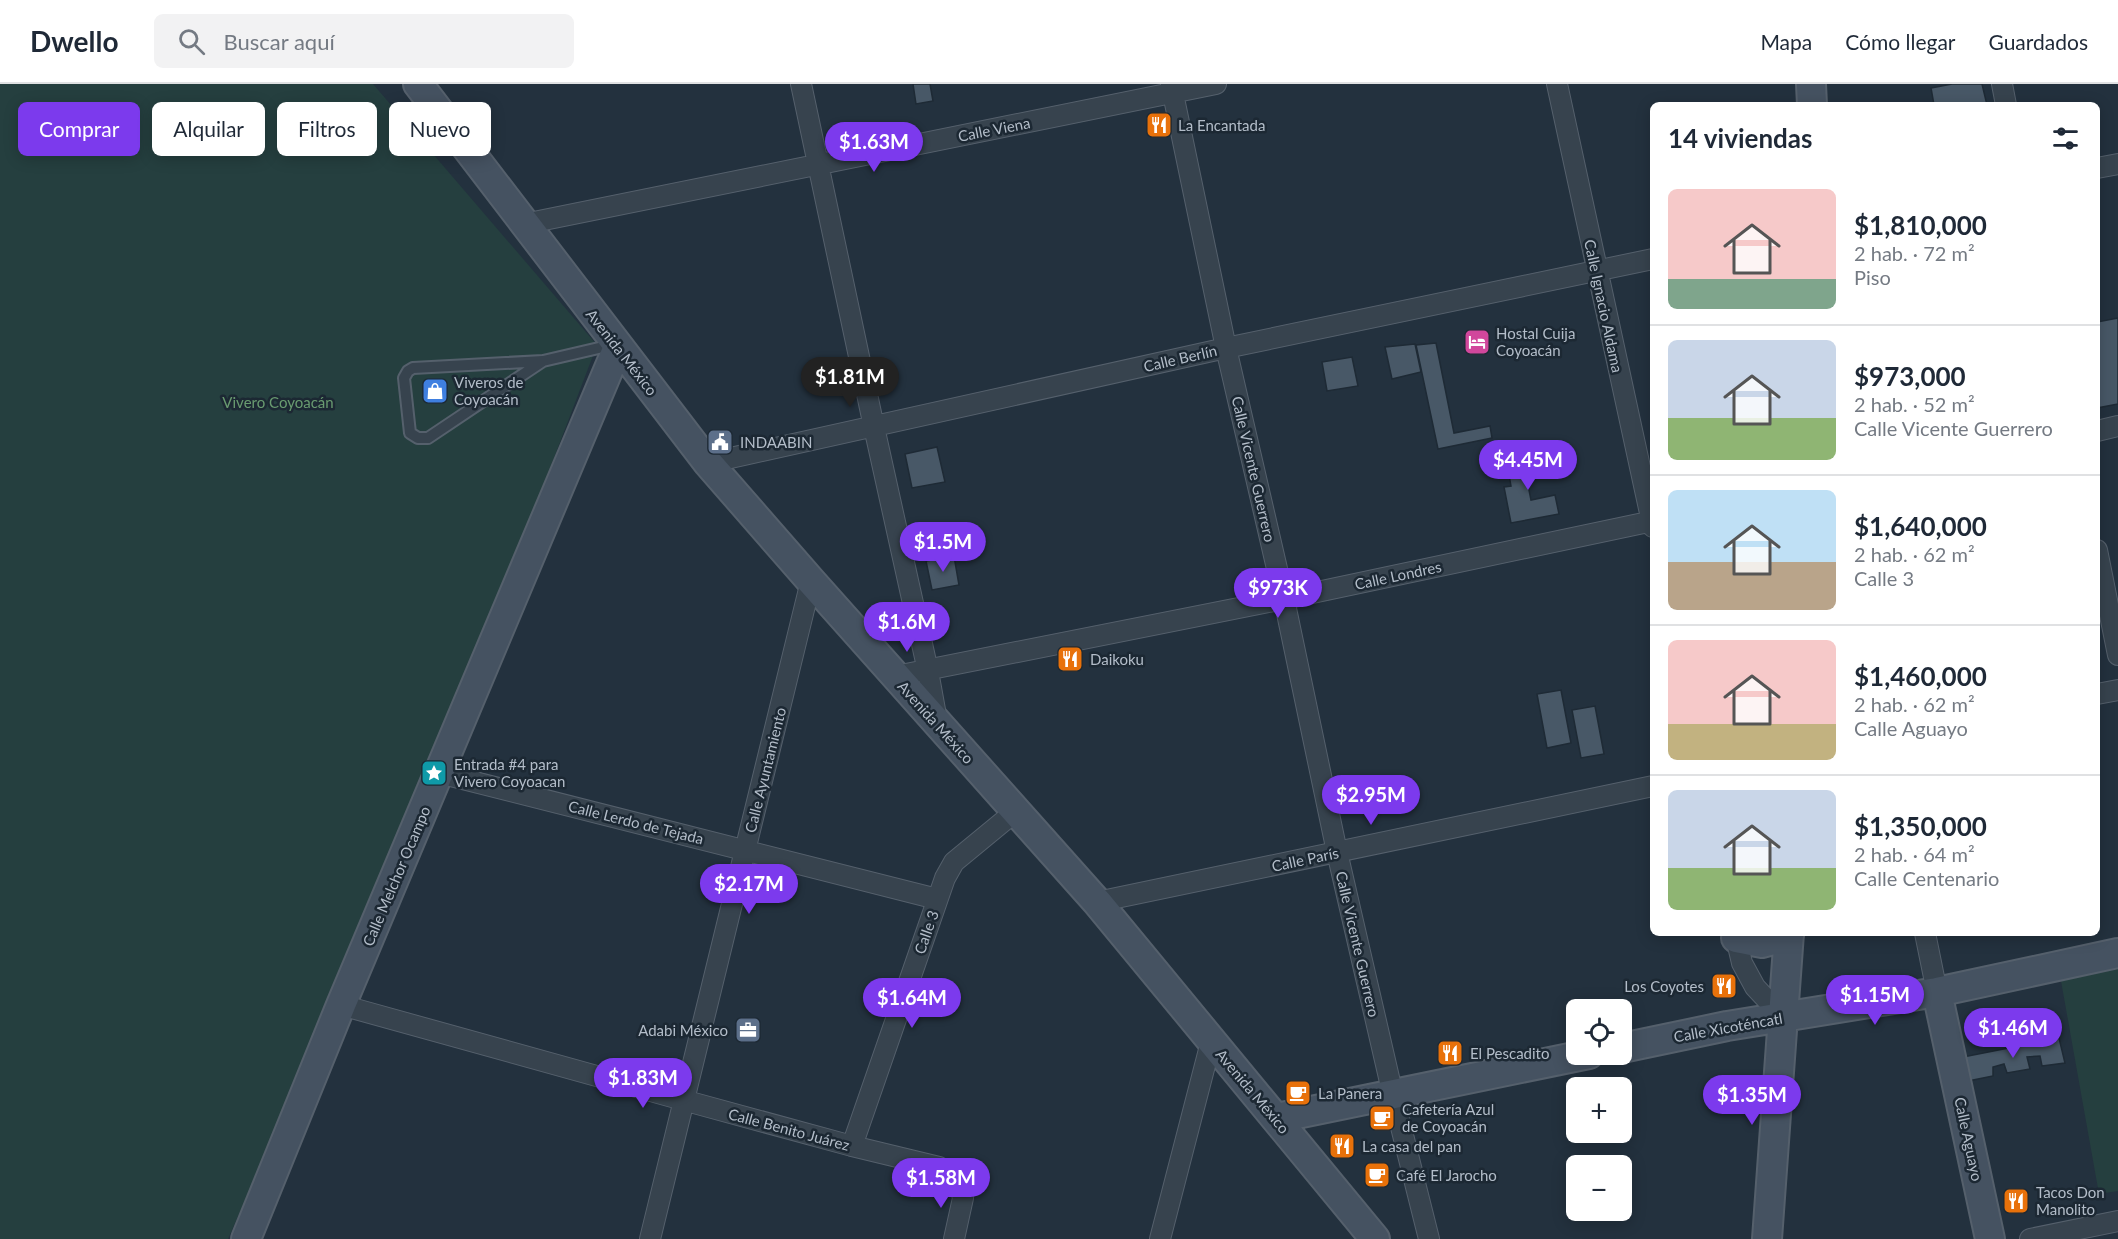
<!DOCTYPE html>
<html lang="es">
<head>
<meta charset="utf-8">
<style>
	body { margin:0; font-family:Lato,sans-serif; background:#f2f2f3; color:#1f2937; height:100vh; display:flex; flex-direction:column; font-size:22px; white-space:nowrap }
	* { box-sizing:border-box; margin:0 }
	p { font-size:20px; color:#747a83 }
	.icon { flex:none; width:33px; height:33px; fill:none; stroke:currentColor; stroke-width:2; stroke-linecap:round; stroke-linejoin:round }
	.map { position:relative; flex:1; overflow:hidden }
	.panel { position:absolute; left:1650px; top:18px; width:450px; height:834px; display:flex; flex-direction:column; background:#fff; border-radius:9px; box-shadow:0 3px 15px #0003 }
	.panel>* { flex:none }
	.top-card { position:absolute; left:18px; top:18px; width:570px; height:54px; display:flex; gap:12px }
	.fabs { position:absolute; left:1566px; top:915px; display:grid; gap:12px }
	.fabs a { display:grid; place-items:center; width:66px; height:66px; border-radius:9px; background:#fff; box-shadow:0 3px 15px #0003; font-size:30px }
	.price { position:absolute; translate:-50% -51px; padding:0 14px; border-radius:21px; background:#7c3aed; color:#fff; font-size:20px; line-height:39px; filter:drop-shadow(0 2px 3px #0008) }
	.price::after { content:''; position:absolute; left:50%; top:36px; width:18px; height:14px; margin-left:-9px; background:inherit; clip-path:polygon(0 0,100% 0,50% 100%) }
	.price.current { background:#222; color:#fff }
	ul { padding:0; list-style:none }
	li { display:flex; align-items:center; gap:18px; height:150px; padding:0 18px }
	li+li { border-top:2px solid #e0e1e3 }
	li span { display:grid; place-items:center; flex:none; width:168px; height:120px; border-radius:9px; color:#555 }
	li>.icon { margin-inline-start:auto }
	span .icon { width:72px; height:72px; fill:#fffc; stroke-width:1 }
	li b { font-size:26px }
	h2 { display:flex; justify-content:space-between; align-items:center; height:72px; padding:0 18px; font-size:26px }
	.tag { padding:0 21px; border-radius:9px; background:#fff; box-shadow:0 3px 15px #0003; font-size:21px; line-height:54px }
	.tag.current { background:#7c3aed; color:#fff }
	header { display:flex; align-items:center; gap:36px; box-sizing:border-box; height:84px; padding:0 30px; background:#fff; border-bottom:2px solid #e0e1e3 }
	header strong { font-size:28px }
	nav { display:flex; gap:33px; margin-inline-start:auto; font-size:21px }
	.search { width:420px; height:54px; background:#f2f2f3; display:flex; align-items:center; gap:15px; box-sizing:border-box; padding:0 21px; border-radius:9px; color:#747a83; font-size:22px }
	.map>svg:first-child { display:block }
</style>
</head>
<body>
<header>
<strong>Dwello</strong>
<div class="search"><svg class="icon" aria-label="search" viewBox="0 0 24 24"><circle cx="10" cy="10" r="6"/><path d="M15 15l6 6"/></svg>Buscar aquí</div>
<nav><a>Mapa</a><a>Cómo llegar</a><a>Guardados</a></nav>
</header>
<div class="map">
<svg width="2118" height="1155" viewBox="0 0 2118 1155">
	<rect width="100%" height="100%" fill="#23313e"/>
	<path fill="#253f3f" d="M0,0H373L597,261L434,689L228,1155H0Z
		M2118,885V1107L2099,1110L2061,897Z"/>
	<path fill="#485867" stroke="#1e2a35" stroke-width="1.5" d="M913,0H930L933,17L916,20Z
		M1952,0H1982L1987,21H1934L1931,4Z
		M2118,234V320L2097,324V238Z
		M1436,259L1454,349L1490,342L1492,354L1438,365L1416,261Z
		M1415,260L1421,288L1392,295L1385,263Z
		M1352,273L1358,302L1327,307L1322,278Z
		M937,363L945,398L912,404L905,370Z
		M1548,372L1550,386L1542,387L1544,393L1527,396L1531,416L1555,411L1559,430L1511,439L1504,403L1511,402L1507,380Z
		M972,440L978,466L926,477L921,451Z
		M954,472L959,501L932,506L926,477Z
		M1561,606L1571,659L1547,664L1537,610Z
		M1595,622L1604,670L1581,674L1572,626Z
		M2059,954L2065,979L2042,982L2040,972L2027,973L2030,985L2007,989L2004,980L1993,983V992L1968,997L1963,973Z"/>
	<g fill="none" stroke-linecap="round" stroke-linejoin="round">
		<g stroke="#55606c" stroke-width="14">
			<path id="lane" d="M543,277L428,354H418L410,349L404,294L408,287L413,284L543,277L616,260"/>
		</g>
		<g stroke="#55606c" stroke-width="22">
			<path id="street" d="M801,0L874,343L928,587L937,637
				M1171,0L1226,264L1284,515L1337,768L1393,1011L1429,1155
				M1557,0L1653,443
				M2002,0L2006,21
				M2097,84L2118,80
				M524,140L1216,0
				M2097,347L2118,342
				M708,379L1226,264L1653,175
				M2097,466L2118,571
				M896,592L1284,515L1653,437
				M2097,610L2118,606
				M439,689L937,815
				M1097,818L1653,702
				M1735,849L1742,879L1755,903L1783,933
				M1925,849L1937,908
				M341,921L683,1016L852,1062L939,1083L958,1094L963,1114L954,1155
				M852,1062L945,794L954,778L1016,727
				M650,1155L811,497
				M1160,1155L1211,958
				M2030,1155L2118,1137"/>
		</g>
		<g stroke="#55606c" stroke-width="32">
			<path id="secondary" d="M418,0L708,379L811,497L1097,818L1375,1155
				M1811,0L1812,21
				M1736,854L1762,859L1789,852
				M1937,908L1990,1155
				M1622,964L1727,942L1937,908L2118,869
				M1277,1034L1589,970
				M246,1155L341,921L618,263
				M1767,1155L1789,849"/>
		</g>
		<use href="#lane" stroke="#37434e" stroke-width="10"/>
		<use href="#street" stroke="#37434e" stroke-width="20"/>
		<use href="#secondary" stroke="#455261" stroke-width="28"/>
	</g>
	<defs>
		<g id="restaurant-square" transform="scale(1.35)"><rect x="-9" y="-9" width="18" height="18" rx="4" fill="#e8710a" stroke="#1c2833"/><path d="M-5-6h1v4h1v-4h1v4h1v-4h1v5L-1.5 .5V6h-2V.5L-5-1ZM5-6V6H3V1.5H1.5Q1.5-4 5-6Z" fill="#fff"/></g>
		<g id="hotel-square" transform="scale(1.35)"><rect x="-9" y="-9" width="18" height="18" rx="4" fill="#d1479c" stroke="#1c2833"/><path d="M-6-4.5h1.5V1H6V5H4.5V3h-9V5H-6ZM-4 0a1.8 1.8 0 1 1 3.6 0ZM.5 0V-2.5h3Q6-2.5 6 0Z" fill="#fff"/></g>
		<g id="shop-square" transform="scale(1.35)"><rect x="-9" y="-9" width="18" height="18" rx="4" fill="#3f7fe0" stroke="#1c2833"/><path d="M-5-2.5h2.3a2.7 3.5 0 0 1 5.4 0H5L5.5 6h-11ZM-1.5-2.5h3a1.5 2.3 0 0 0-3 0Z" fill="#fff"/></g>
		<g id="civic-square" transform="scale(1.35)"><rect x="-9" y="-9" width="18" height="18" rx="4" fill="#5c6f8a" stroke="#1c2833"/><path d="M-.6-6.5H3V-4.5H.6V-3L4-1V1h2V6H-6V1h2V-1L-.6-3ZM-1.2 2.5V6h2.4V2.5Z" fill="#fff"/></g>
		<g id="sight-square" transform="scale(1.35)"><rect x="-9" y="-9" width="18" height="18" rx="4" fill="#0f9aa8" stroke="#1c2833"/><path d="M0-6L1.8-2.2L6-1.7L2.9 1.2L3.7 5.4L0 3.3L-3.7 5.4L-2.9 1.2L-6-1.7L-1.8-2.2Z" fill="#fff"/></g>
		<g id="office-square" transform="scale(1.35)"><rect x="-9" y="-9" width="18" height="18" rx="4" fill="#5c6f8a" stroke="#1c2833"/><path d="M-6-3h4V-5.5h4V-3h4V5H-6ZM-1-4.5V-3h2v-1.5ZM-6 0V1H6V0Z" fill="#fff"/></g>
		<g id="cafe-square" transform="scale(1.35)"><rect x="-9" y="-9" width="18" height="18" rx="4" fill="#e8710a" stroke="#1c2833"/><path d="M-5.5-4.5H6V0H3Q3 3.5 0 3.5H-2.5Q-5.5 3.5-5.5 0ZM3-3.2v2h1.7v-2ZM-6 4.5H4V6H-6Z" fill="#fff"/></g>
	</defs>
	<g fill-rule="evenodd">
		<use href="#restaurant-square" x="1159" y="41"/>
		<use href="#hotel-square" x="1477" y="258"/>
		<use href="#shop-square" x="435" y="307"/>
		<use href="#civic-square" x="720" y="358"/>
		<use href="#restaurant-square" x="1070" y="575"/>
		<use href="#sight-square" x="434" y="689"/>
		<use href="#restaurant-square" x="1724" y="902"/>
		<use href="#office-square" x="748" y="946"/>
		<use href="#restaurant-square" x="1450" y="969"/>
		<use href="#cafe-square" x="1298" y="1009"/>
		<use href="#cafe-square" x="1382" y="1034"/>
		<use href="#restaurant-square" x="1342" y="1062"/>
		<use href="#cafe-square" x="1377" y="1091"/>
		<use href="#restaurant-square" x="2016" y="1117"/>
	</g>
	<g text-anchor="middle" dominant-baseline="central" stroke-width="5" stroke-linejoin="round" paint-order="stroke">
		<g font-size="15" fill="#b3bdc9" stroke="#1c2833" text-anchor="start">
			<text x="1178" y="41">La Encantada</text>
			<text x="1496" y="249">Hostal Cuija<tspan x="1496" dy="17">Coyoacán</tspan></text>
			<text x="454" y="298">Viveros de<tspan x="454" dy="17">Coyoacán</tspan></text>
			<text x="740" y="358">INDAABIN</text>
			<text x="1090" y="575">Daikoku</text>
			<text x="454" y="680">Entrada #4 para<tspan x="454" dy="17">Vivero Coyoacan</tspan></text>
			<text x="1704" y="902" text-anchor="end">Los Coyotes</text>
			<text x="728" y="946" text-anchor="end">Adabi México</text>
			<text x="1470" y="969">El Pescadito</text>
			<text x="1318" y="1009">La Panera</text>
			<text x="1402" y="1025">Cafetería Azul<tspan x="1402" dy="17">de Coyoacán</tspan></text>
			<text x="1362" y="1062">La casa del pan</text>
			<text x="1396" y="1091">Café El Jarocho</text>
			<text x="2036" y="1108">Tacos Don<tspan x="2036" dy="17">Manolito</tspan></text>
		</g>
		<g font-size="15" fill="#b3bdc9" stroke="#1c2833">
			<text transform="translate(994 45) rotate(-11)">Calle Viena</text>
			<text transform="translate(1604 222) rotate(78)">Calle Ignacio Aldama</text>
			<text transform="translate(622 268) rotate(52)">Avenida México</text>
			<text transform="translate(1180 274) rotate(-13)">Calle Berlín</text>
			<text transform="translate(1254 385) rotate(77)">Calle Vicente Guerrero</text>
			<text transform="translate(1398 491) rotate(-12)">Calle Londres</text>
			<text transform="translate(936 638) rotate(48)">Avenida México</text>
			<text transform="translate(765 686) rotate(-76)">Calle Ayuntamiento</text>
			<text transform="translate(636 738) rotate(14)">Calle Lerdo de Tejada</text>
			<text transform="translate(1305 775) rotate(-12)">Calle París</text>
			<text transform="translate(396 792) rotate(-67)">Calle Melchor Ocampo</text>
			<text transform="translate(926 848) rotate(-71)">Calle 3</text>
			<text transform="translate(1358 860) rotate(77)">Calle Vicente Guerrero</text>
			<text transform="translate(1728 943) rotate(-10)">Calle Xicoténcatl</text>
			<text transform="translate(1253 1007) rotate(50)">Avenida México</text>
			<text transform="translate(789 1045) rotate(15)">Calle Benito Juárez</text>
			<text transform="translate(1969 1055) rotate(78)">Calle Aguayo</text>
		</g>
		<g font-size="15" fill="#699b70" stroke="#1c2833">
			<text x="278" y="318">Vivero Coyoacán</text>
		</g>
	</g>
</svg>
<div class="fabs">
<a><svg class="icon" aria-label="locate" viewBox="0 0 24 24"><circle cx="12" cy="12" r="6"/><path d="M12 2v4M12 18v4M2 12h4M18 12h4"/></svg></a>
<a>+</a>
<a>−</a>
</div>
<b class="price" style="left:874px;top:89px">$1.63M</b>
<b class="price current" style="left:850px;top:324px">$1.81M</b>
<b class="price" style="left:1528px;top:407px">$4.45M</b>
<b class="price" style="left:943px;top:489px">$1.5M</b>
<b class="price" style="left:1278px;top:535px">$973K</b>
<b class="price" style="left:907px;top:569px">$1.6M</b>
<b class="price" style="left:1371px;top:742px">$2.95M</b>
<b class="price" style="left:749px;top:831px">$2.17M</b>
<b class="price" style="left:1875px;top:942px">$1.15M</b>
<b class="price" style="left:912px;top:945px">$1.64M</b>
<b class="price" style="left:2013px;top:975px">$1.46M</b>
<b class="price" style="left:643px;top:1025px">$1.83M</b>
<b class="price" style="left:1752px;top:1042px">$1.35M</b>
<b class="price" style="left:941px;top:1125px">$1.58M</b>
<div class="top-card">
<a class="tag current">Comprar</a>
<a class="tag">Alquilar</a>
<a class="tag">Filtros</a>
<a class="tag">Nuevo</a>
</div>
<section class="panel">
<h2>14 viviendas<svg class="icon" aria-label="filters" viewBox="0 0 24 24"><path d="M4 7h16M4 17h16"/><circle cx="9" cy="7" r="2"/><circle cx="15" cy="17" r="2"/></svg></h2>
<ul>
<li><span style="background:linear-gradient(#f6c9c9 75%,#7fa58c 0)"><svg class="icon" aria-label="home" viewBox="0 0 24 24"><path d="M3 11l9-7 9 7M6 9v11h12V9"/></svg></span><div><b>$1,810,000</b><p>2 hab. · 72 m²</p><p>Piso</p></div></li>
<li><span style="background:linear-gradient(#c9d6e8 65%,#8fb573 0)"><svg class="icon" aria-label="home" viewBox="0 0 24 24"><path d="M3 11l9-7 9 7M6 9v11h12V9"/></svg></span><div><b>$973,000</b><p>2 hab. · 52 m²</p><p>Calle Vicente Guerrero</p></div></li>
<li><span style="background:linear-gradient(#bfe0f5 60%,#b9a48a 0)"><svg class="icon" aria-label="home" viewBox="0 0 24 24"><path d="M3 11l9-7 9 7M6 9v11h12V9"/></svg></span><div><b>$1,640,000</b><p>2 hab. · 62 m²</p><p>Calle 3</p></div></li>
<li><span style="background:linear-gradient(#f6c9c9 70%,#c2b280 0)"><svg class="icon" aria-label="home" viewBox="0 0 24 24"><path d="M3 11l9-7 9 7M6 9v11h12V9"/></svg></span><div><b>$1,460,000</b><p>2 hab. · 62 m²</p><p>Calle Aguayo</p></div></li>
<li><span style="background:linear-gradient(#c9d6e8 65%,#8fb573 0)"><svg class="icon" aria-label="home" viewBox="0 0 24 24"><path d="M3 11l9-7 9 7M6 9v11h12V9"/></svg></span><div><b>$1,350,000</b><p>2 hab. · 64 m²</p><p>Calle Centenario</p></div></li>
</ul>
</section>
</div>
</body>
</html>
